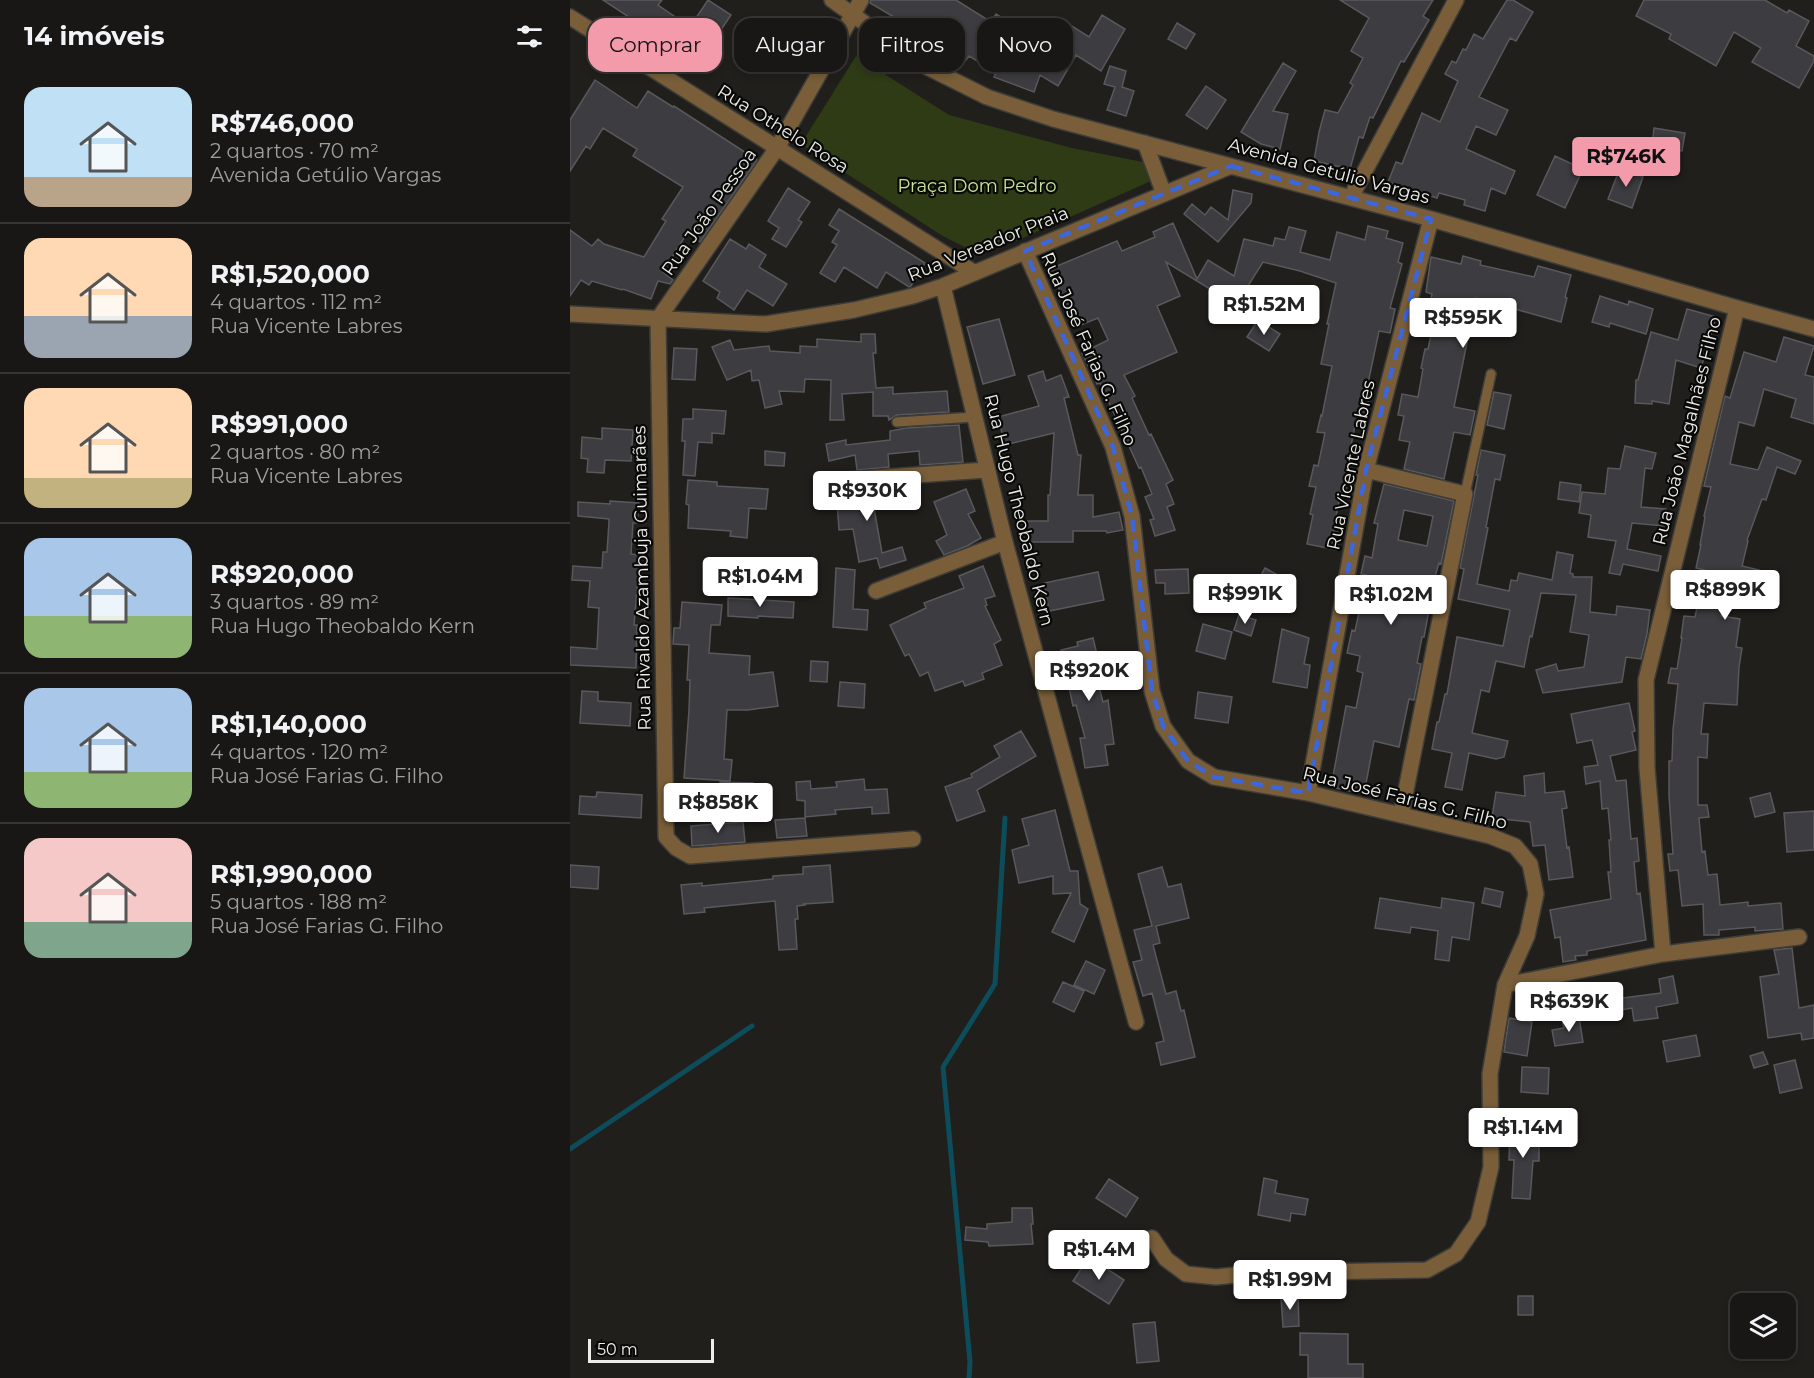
<!DOCTYPE html>
<html lang="pt">
<head>
<meta charset="utf-8">
<style>
	body { margin:0; font-family:Montserrat,sans-serif; background:#252422; color:#f1f3f6; height:100vh; display:flex; flex-direction:column; font-size:22px; white-space:nowrap }
	* { box-sizing:border-box; margin:0 }
	p { font-size:20px; color:#9f9fa0 }
	.icon { flex:none; width:33px; height:33px; fill:none; stroke:currentColor; stroke-width:2; stroke-linecap:round; stroke-linejoin:round }
	.map { position:relative; flex:1; overflow:hidden }
	.panel { display:flex; flex-direction:column; background:#181715; width:570px }
	.panel>* { flex:none }
	.guide { position:absolute; left:18px; top:18px; width:570px; height:54px; display:flex; gap:12px }
	.controls { position:absolute; left:1160px; top:1293px; display:grid; gap:12px }
	.controls a { display:grid; place-items:center; width:66px; height:66px; border-radius:12px; background:#181715; box-shadow:0 3px 9px #0003,0 0 0 2px #363634; font-size:30px }
	.scale { position:absolute; left:18px; bottom:15px; width:126px; box-sizing:border-box; padding-left:6px; border:3px solid #ededea; border-top:0; font-size:16px; line-height:21px; white-space:nowrap; color:#ededea; -webkit-text-stroke:4px #090908; paint-order:stroke }
	.price { position:absolute; translate:-50% -51px; padding:0 14px; border-radius:6px; background:#fff; color:#222; font-size:20px; line-height:39px; filter:drop-shadow(0 2px 3px #0008) }
	.price::after { content:''; position:absolute; left:50%; top:36px; width:18px; height:14px; margin-left:-9px; background:inherit; clip-path:polygon(0 0,100% 0,50% 100%) }
	.price.selected { background:#f39aab; color:#111 }
	ul { padding:0; list-style:none }
	li { display:flex; align-items:center; gap:18px; height:150px; padding:0 24px }
	li+li { border-top:2px solid #363634 }
	li span { display:grid; place-items:center; flex:none; width:168px; height:120px; border-radius:18px; color:#555 }
	li>.icon { margin-inline-start:auto }
	span .icon { width:72px; height:72px; fill:#fffc; stroke-width:1 }
	li b { font-size:26px }
	h2 { display:flex; justify-content:space-between; align-items:center; height:72px; padding:0 24px; font-size:26px }
	.tag { padding:0 21px; border-radius:18px; background:#181715; box-shadow:0 3px 9px #0003,0 0 0 2px #363634; font-size:21px; line-height:54px }
	.tag.selected { background:#f39aab; color:#111 }
	main { display:flex; flex:1; min-height:0 }
	.map>svg:first-child { display:block }
</style>
</head>
<body>
<main>
<section class="panel">
<h2>14 imóveis<svg class="icon" aria-label="filters" viewBox="0 0 24 24"><path d="M4 7h16M4 17h16"/><circle cx="9" cy="7" r="2"/><circle cx="15" cy="17" r="2"/></svg></h2>
<ul>
<li><span style="background:linear-gradient(#bfe0f5 75%,#b9a48a 0)"><svg class="icon" aria-label="home" viewBox="0 0 24 24"><path d="M3 11l9-7 9 7M6 9v11h12V9"/></svg></span><div><b>R$746,000</b><p>2 quartos · 70 m²</p><p>Avenida Getúlio Vargas</p></div></li>
<li><span style="background:linear-gradient(#ffd9b3 65%,#9aa5b1 0)"><svg class="icon" aria-label="home" viewBox="0 0 24 24"><path d="M3 11l9-7 9 7M6 9v11h12V9"/></svg></span><div><b>R$1,520,000</b><p>4 quartos · 112 m²</p><p>Rua Vicente Labres</p></div></li>
<li><span style="background:linear-gradient(#ffd9b3 75%,#c2b280 0)"><svg class="icon" aria-label="home" viewBox="0 0 24 24"><path d="M3 11l9-7 9 7M6 9v11h12V9"/></svg></span><div><b>R$991,000</b><p>2 quartos · 80 m²</p><p>Rua Vicente Labres</p></div></li>
<li><span style="background:linear-gradient(#a9c7e8 65%,#8fb573 0)"><svg class="icon" aria-label="home" viewBox="0 0 24 24"><path d="M3 11l9-7 9 7M6 9v11h12V9"/></svg></span><div><b>R$920,000</b><p>3 quartos · 89 m²</p><p>Rua Hugo Theobaldo Kern</p></div></li>
<li><span style="background:linear-gradient(#a9c7e8 70%,#8fb573 0)"><svg class="icon" aria-label="home" viewBox="0 0 24 24"><path d="M3 11l9-7 9 7M6 9v11h12V9"/></svg></span><div><b>R$1,140,000</b><p>4 quartos · 120 m²</p><p>Rua José Farias G. Filho</p></div></li>
<li><span style="background:linear-gradient(#f6c9c9 70%,#7fa58c 0)"><svg class="icon" aria-label="home" viewBox="0 0 24 24"><path d="M3 11l9-7 9 7M6 9v11h12V9"/></svg></span><div><b>R$1,990,000</b><p>5 quartos · 188 m²</p><p>Rua José Farias G. Filho</p></div></li>
</ul>
</section>
<div class="map">
<svg width="1244" height="1378" viewBox="0 0 1244 1378">
	<rect width="100%" height="100%" fill="#201f1c"/>
	<path fill="#2e3b15" d="M286,56L379,115L502,148L573,162L581,181L446,241L404,252L371,235L231,144Z"/>
	<g fill="none" stroke-linecap="round" stroke-linejoin="round">
		<path stroke="#0d4d5b" stroke-width="5" d="M0,1149L182,1026
			M399,1378L400,1362L373,1067L425,984L435,818"/>
	</g>
	<path fill="#3d3c40" stroke="#59585c" stroke-width="1.5" fill-rule="evenodd" d="M33,0H92L88,5L120,27L138,0L161,15L122,73L98,57L96,60L77,48L80,44L53,26L59,17Z
		M301,0H386L421,22L426,14L444,25L448,17L462,25L447,49L481,62L502,26L519,37L532,15L555,29L531,71L506,55L488,86L470,75L464,92L424,77L426,72L399,56L393,64L346,30L300,3Z
		M770,0H863L853,16L859,20L834,62L831,61L803,118L800,117L793,138L789,137L780,169L744,161L749,132L755,110L768,113L783,85L780,83L793,58L781,51L799,18Z
		M937,0H943L963,12L946,41L940,38L909,97L938,110L926,135L906,126L896,149L945,171L935,194L921,188L915,211L894,205L895,200L869,193L867,198L818,182L826,162L832,164L852,113L870,122L888,81L875,74L882,61L886,63L893,49L896,50L904,34L913,39Z
		M1074,0H1195L1217,13L1219,10L1239,21L1226,46L1244,56V61L1229,88L1182,62L1191,48L1164,32L1146,66L1099,39L1101,34L1066,16Z
		M607,23L625,34L616,49L598,39Z
		M713,63L726,71L703,111L718,114L710,149L691,144L671,132Z
		M540,66L556,71L552,87L564,91L556,116L537,110L545,87L534,84Z
		M25,80L67,108L78,91L103,107L104,106L187,160L130,242L117,233L93,272L103,280L100,284L88,281L81,299L53,289L52,290L22,281L19,285L11,280L0,296V230L22,246L28,239L34,244L74,257L96,221L92,219L113,187L63,156L67,149L33,128L20,149L16,146L0,171V120Z
		M636,86L656,100L637,129L616,115Z
		M1084,128L1115,133L1112,151L1082,146Z
		M985,156L1013,169L995,208L967,195Z
		M1050,168L1073,177L1062,208L1038,199Z
		M218,188L240,202L228,220L232,222L216,247L202,239L209,228L198,221Z
		M663,190L682,194L681,203L648,242L614,214L622,204L635,215L641,207L658,220Z
		M269,209L355,263L341,286L339,287L316,272L307,288L274,267L265,282L250,273L267,245L262,242L269,231L259,225Z
		M603,223L627,279L638,260L664,276L674,239L703,246L705,238L715,240L719,227L736,231L730,252L760,260L767,232L795,240L798,226L818,231L816,238L833,243L828,262L832,264L820,308L825,309L820,333L809,331L796,393L800,394L794,423L786,421L781,446L784,447L775,493L771,492L763,531L770,533L767,550L737,544L743,515L740,514L746,487L739,486L744,465L748,466L755,433L747,432L751,415L752,416L762,366L751,364L759,324H757L766,283L730,271L693,262L666,305L596,262L610,296L587,306L607,352L554,375L565,396L562,398L579,435L581,434L603,480L596,484L604,504L597,507L605,530L585,536L580,520L584,519L575,497L582,494L571,467L569,468L530,383L527,384L512,353L538,340L528,318L506,327L480,269L547,241L552,251L585,237L583,232Z
		M160,239L176,249L179,244L196,255L189,267L217,284L203,306L177,290L164,310L147,298L150,292L133,281Z
		M893,256L911,261L910,265L964,277L968,266L1001,275L995,297L997,298L991,322L906,298L884,407L905,411L900,435L884,432L874,479L834,469L840,442L829,440L834,416L828,415L832,394L848,397L853,369L851,368L855,349H858L864,321L857,319L862,294L856,292L861,257L891,264Z
		M1030,296L1058,305L1059,301L1083,309L1076,334L1040,323L1039,327L1022,322Z
		M1117,309L1146,317L1131,368L1106,360L1099,404L1082,401V404L1065,403L1066,380H1068L1081,332L1108,340Z
		M429,319L445,375L413,384L397,327Z
		M688,320L710,334L699,351L677,337Z
		M291,334H305L306,353H303L306,388L323,387V394L377,391L379,412L327,415L319,420L318,416H303V392L272,394L274,420H260L261,380L235,379L234,392L209,391L212,404L195,408L189,380L182,381L181,370L157,380L142,347L160,340L164,350L199,346L200,351L230,353V346L247,347V339L291,342Z
		M1214,337L1244,346L1235,375L1244,377V424L1221,417L1226,399L1194,389L1184,426L1169,422L1160,464L1188,470L1197,447L1231,461L1225,474L1207,467L1196,500L1192,499L1177,540L1178,541L1172,566L1189,570L1184,590L1159,584L1151,616L1170,619L1166,647L1172,648L1169,667L1167,705L1134,703L1131,734H1138L1137,758L1128,757V805H1137L1139,817L1129,818L1132,852L1135,851L1138,875L1147,874L1150,905L1178,902V906L1211,903L1213,929L1185,931V927L1149,930V935H1134L1133,904L1112,906L1108,870L1100,871L1098,854H1103L1099,796V761H1102L1103,730L1108,684L1098,683L1101,668L1107,669L1112,638H1111L1114,616L1125,617L1135,570L1126,568L1131,545H1130L1135,517L1134,516L1141,487L1134,486L1155,396L1160,398L1174,352L1206,362Z
		M104,348L127,349L125,380L102,379Z
		M473,371L476,381L491,375L499,397L494,398L508,455H511L508,495H523V517L549,512L553,530L537,533L536,531H503V542H457V521H478V495H480L484,433L435,445L428,417L469,406L458,376Z
		M924,392L941,395L934,429L917,425Z
		M123,409L156,411L154,434L142,433V443L128,442L125,476L113,475L115,441H112L113,419H123Z
		M389,425L393,462L350,465L349,451L318,454L319,467L287,470L285,455L259,461L256,444L276,440V445L320,440V431L336,428Z
		M32,428L63,430L61,461L35,460L34,473L17,472L18,459L11,458L12,437L32,439Z
		M1055,446L1086,453L1082,469L1075,468L1071,507L1096,509L1094,526L1062,523L1057,549L1091,556L1088,571L1053,564L1050,575L1039,573L1046,541L1018,537L1021,515L1009,513L1012,492L1035,494L1038,468L1050,469Z
		M911,450L935,455L930,480L925,479L916,527L918,528L907,584L939,591L941,580L947,581L949,573L982,580L987,552L1003,555L1000,573L1003,574V577H1022L1020,612L1046,615L1047,606L1080,610L1077,634L1071,659L1056,657L1052,682L973,693L966,670L986,664L988,671L1014,667L1019,635L1000,632L1006,595L971,593L962,637L960,636L954,667L926,661L919,692L911,690L902,733L938,741L934,757L926,759L899,753L892,790L875,787L882,753L862,749L867,722H869L875,694H877L887,637L933,646L940,610L888,599L894,569L890,568L908,475H906Z
		M195,451L215,453L214,466L195,465Z
		M118,480L147,482V486L198,489L196,509L179,508L177,538L160,536L161,531L118,528L119,505L116,504Z
		M990,482L1011,485L1009,502L988,499Z
		M814,484L884,501L871,564L869,563L866,573L854,637H852L847,663L851,664L844,700L839,699L829,747L804,741L794,794L761,787L776,706L786,708L793,673L787,671L790,656L777,653L782,630L785,631L797,575L791,574L795,556L802,558L808,524L804,523ZM834,510L863,516L857,546L828,540Z
		M323,486V509L304,508L312,553L332,547L336,560L310,568L307,558L289,562L283,529L269,530L266,487L278,490Z
		M396,489L405,511L398,514L411,538L397,546L374,555L366,541L377,535L364,502Z
		M40,501L69,503L67,523H63L61,554L70,555L64,625H67L66,668L0,665V647L27,649L29,608L18,607L20,581L2,580L3,566L32,568L33,552H37L39,522V519L8,516V502L40,504Z
		M413,566L425,596L415,599L417,605L415,606L431,640L424,644L432,665L412,673L414,679L395,686L393,681L365,691L358,672L350,676L339,654L335,656L320,625L356,608L354,603L394,588L389,576Z
		M266,568L285,570L283,609L298,610L297,630L263,627Z
		M695,568L724,584L711,608L682,592Z
		M618,569L619,593L595,594V583H586L585,570Z
		M528,572L534,600L479,611L474,583Z
		M158,598L224,602L223,618L188,616V618L158,616Z
		M112,602L152,605L150,625H141L139,653L180,656L179,675L203,672L208,706L178,710H157L154,759L162,760L160,781L114,778L119,710L120,680H117L119,645L103,644L104,628H110Z
		M669,615L686,620L681,636L664,630Z
		M633,624L662,632L655,659L626,651Z
		M712,629L739,638L734,664L740,665L737,688L703,682Z
		M523,638L529,663L523,664L533,702L538,700L544,744L535,745L538,765L515,768L510,738H515L506,705L503,706L491,650L508,646L507,642Z
		M241,661L258,662L257,682L240,681Z
		M270,682L295,684L294,708L268,706Z
		M12,691L28,692V701L61,703L60,726L10,723Z
		M628,692L662,697L658,723L625,718Z
		M1059,703L1065,731L1062,732L1066,750L1040,756L1046,781L1056,780L1061,839L1067,838L1069,861L1064,862L1067,894L1070,893L1076,940L1017,951V955L1005,956L1006,960L993,962L990,937L985,938L980,910L1041,899L1038,872H1041L1039,840H1041L1038,808L1032,809L1030,781L1016,784L1014,767L1028,765L1022,740L1007,743L1001,714Z
		M451,731L466,756L407,790L415,811L387,821L375,787L402,777L401,774L430,757L424,746Z
		M974,773L975,793L994,791L997,808L992,809L997,848L999,847L1003,877L979,880L975,845L963,846L960,822L922,818L926,792L955,796L954,776Z
		M294,779L295,790L317,789L319,813L302,814V807L265,810L266,814L235,817V801L227,800L226,782L240,781L241,789L267,787L266,782Z
		M150,782L183,783V800L149,799Z
		M27,792L72,795L71,818L9,814L10,796L26,797Z
		M1200,793L1205,812L1185,817L1180,798Z
		M485,810L500,871H508L510,904L518,909L504,942L482,932L501,893L483,894V876L449,883L442,850L459,845L452,819Z
		M1244,811V850L1217,852L1214,813Z
		M235,818L237,836L207,838L205,820Z
		M173,822L175,842L122,846L121,826Z
		M0,865L29,867L28,889L0,887Z
		M260,865L263,902L234,904L235,905L227,906L228,919H225L227,949L209,950L205,901L134,908L135,912L114,914L111,885L132,883V886L203,879V876L233,874V867Z
		M592,867L598,887L611,884L619,918L586,926L590,943L583,945L596,994L606,991L611,1011L614,1010L625,1057L591,1065L586,1043L594,1041L582,993L573,996L563,962L572,960L564,930L582,926L568,874Z
		M915,888L933,892L930,907L912,903Z
		M810,898L871,908L872,898L904,903L899,940L882,937L879,961L865,959L868,931L841,927L840,933L805,928Z
		M1222,948L1229,1008L1244,1005V1038L1232,1040L1231,1033L1198,1038L1190,977L1209,974L1204,950Z
		M516,961L535,970L524,994L504,985Z
		M1103,976L1108,1003L1086,1007L1088,1018L1064,1021L1062,1008L999,1019L993,990L1042,983L1045,999L1091,993L1089,979Z
		M493,982L514,991L504,1012L483,1002Z
		M1009,1017L1013,1042L985,1046L982,1030L994,1028L992,1020Z
		M939,1018L962,1022L957,1056L934,1052Z
		M1126,1035L1130,1056L1097,1062L1093,1041Z
		M1193,1052L1198,1064L1184,1068L1180,1056Z
		M1225,1060L1232,1088L1210,1093L1204,1065Z
		M952,1067L979,1068L978,1094L951,1092Z
		M940,1127H969V1161H963L960,1199L942,1198L944,1160H939Z
		M694,1178L707,1181L705,1193L738,1199L735,1215L721,1213L720,1221L688,1215Z
		M539,1179L568,1198L556,1217L526,1198Z
		M442,1208H462L463,1224H461L463,1244L419,1246L418,1242L395,1240L396,1227L417,1229V1224L442,1222Z
		M519,1257L554,1280L539,1304L503,1281Z
		M728,1296L729,1326L713,1327L711,1297Z
		M948,1296H963V1315H948Z
		M585,1322L589,1361L567,1363L563,1324Z
		M730,1333L778,1334V1364H793V1378H738V1355H730Z"/>
	<g fill="none" stroke-linecap="round" stroke-linejoin="round">
		<g stroke="#3d3c39" stroke-width="12">
			<path id="service" d="M327,422L404,417
				M895,494L921,374"/>
		</g>
		<g stroke="#3d3c39" stroke-width="18">
			<path id="minor" d="M262,0L355,66L417,97L483,119L861,219L1167,308L1244,329
				M0,17L405,273
				M575,143L594,194
				M781,197L886,0
				M455,251L543,447L562,516L582,691L593,726L618,761L644,777L738,793L920,836L945,846L960,864L966,894L957,936L935,985L920,1074L921,1167L908,1222L886,1254L857,1270L685,1273L646,1277L616,1274L596,1259L582,1238
				M373,286L435,542L566,1022
				M0,314L196,324L284,310L343,296L373,286L661,166
				M88,319L96,837L106,848L120,856L343,839
				M88,319L207,148L291,0
				M796,470L895,494L831,815
				M277,480L416,470
				M306,591L435,542
				M738,793L796,470L861,219
				M1093,954L1077,768L1076,680L1167,308
				M935,985L1093,954L1229,937"/>
		</g>
		<use href="#service" stroke="#795e39" stroke-width="9"/>
		<use href="#minor" stroke="#795e39" stroke-width="15"/>
	</g>
	<path fill="none" stroke="#3c66db" stroke-width="4.5" stroke-dasharray="12 8" stroke-linejoin="round" d="M661,166L861,219L796,470L738,793L644,777L618,761L593,726L582,691L562,516L543,447L455,251Z"/>
	<g text-anchor="middle" dominant-baseline="central" stroke-width="4.5" stroke-linejoin="round" paint-order="stroke">
		<g font-size="18" fill="#ededea" stroke="#090908">
			<text transform="translate(213 129) rotate(32)">Rua Othelo Rosa</text>
			<text transform="translate(759 171) rotate(15)">Avenida Getúlio Vargas</text>
			<text transform="translate(139 212) rotate(-55)">Rua João Pessoa</text>
			<text transform="translate(418 244) rotate(-22)">Rua Vereador Praia</text>
			<text transform="translate(519 349) rotate(66)">Rua José Farias G. Filho</text>
			<text transform="translate(1117 431) rotate(-76)">Rua João Magalhães Filho</text>
			<text transform="translate(781 465) rotate(-78)">Rua Vicente Labres</text>
			<text transform="translate(449 510) rotate(76)">Rua Hugo Theobaldo Kern</text>
			<text transform="translate(72 578) rotate(-91)">Rua Rivaldo Azambuja Guimarães</text>
			<text transform="translate(835 798) rotate(14)">Rua José Farias G. Filho</text>
		</g>
		<g font-size="18" fill="#c6e493" stroke="#090908">
			<text x="407" y="186">Praça Dom Pedro</text>
		</g>
	</g>
</svg>
<div class="controls">
<a><svg class="icon" aria-label="layers" viewBox="0 0 24 24"><path d="M12 4l9 5-9 5-9-5zM3 14l9 5 9-5"/></svg></a>
</div>
<div class="scale">50 m</div>
<b class="price selected" style="left:1056px;top:188px">R$746K</b>
<b class="price" style="left:694px;top:336px">R$1.52M</b>
<b class="price" style="left:893px;top:349px">R$595K</b>
<b class="price" style="left:297px;top:522px">R$930K</b>
<b class="price" style="left:190px;top:608px">R$1.04M</b>
<b class="price" style="left:1155px;top:621px">R$899K</b>
<b class="price" style="left:675px;top:625px">R$991K</b>
<b class="price" style="left:821px;top:626px">R$1.02M</b>
<b class="price" style="left:519px;top:702px">R$920K</b>
<b class="price" style="left:148px;top:834px">R$858K</b>
<b class="price" style="left:999px;top:1033px">R$639K</b>
<b class="price" style="left:953px;top:1159px">R$1.14M</b>
<b class="price" style="left:529px;top:1281px">R$1.4M</b>
<b class="price" style="left:720px;top:1311px">R$1.99M</b>
<div class="guide">
<a class="tag selected">Comprar</a>
<a class="tag">Alugar</a>
<a class="tag">Filtros</a>
<a class="tag">Novo</a>
</div>
</div>
</main>
</body>
</html>
